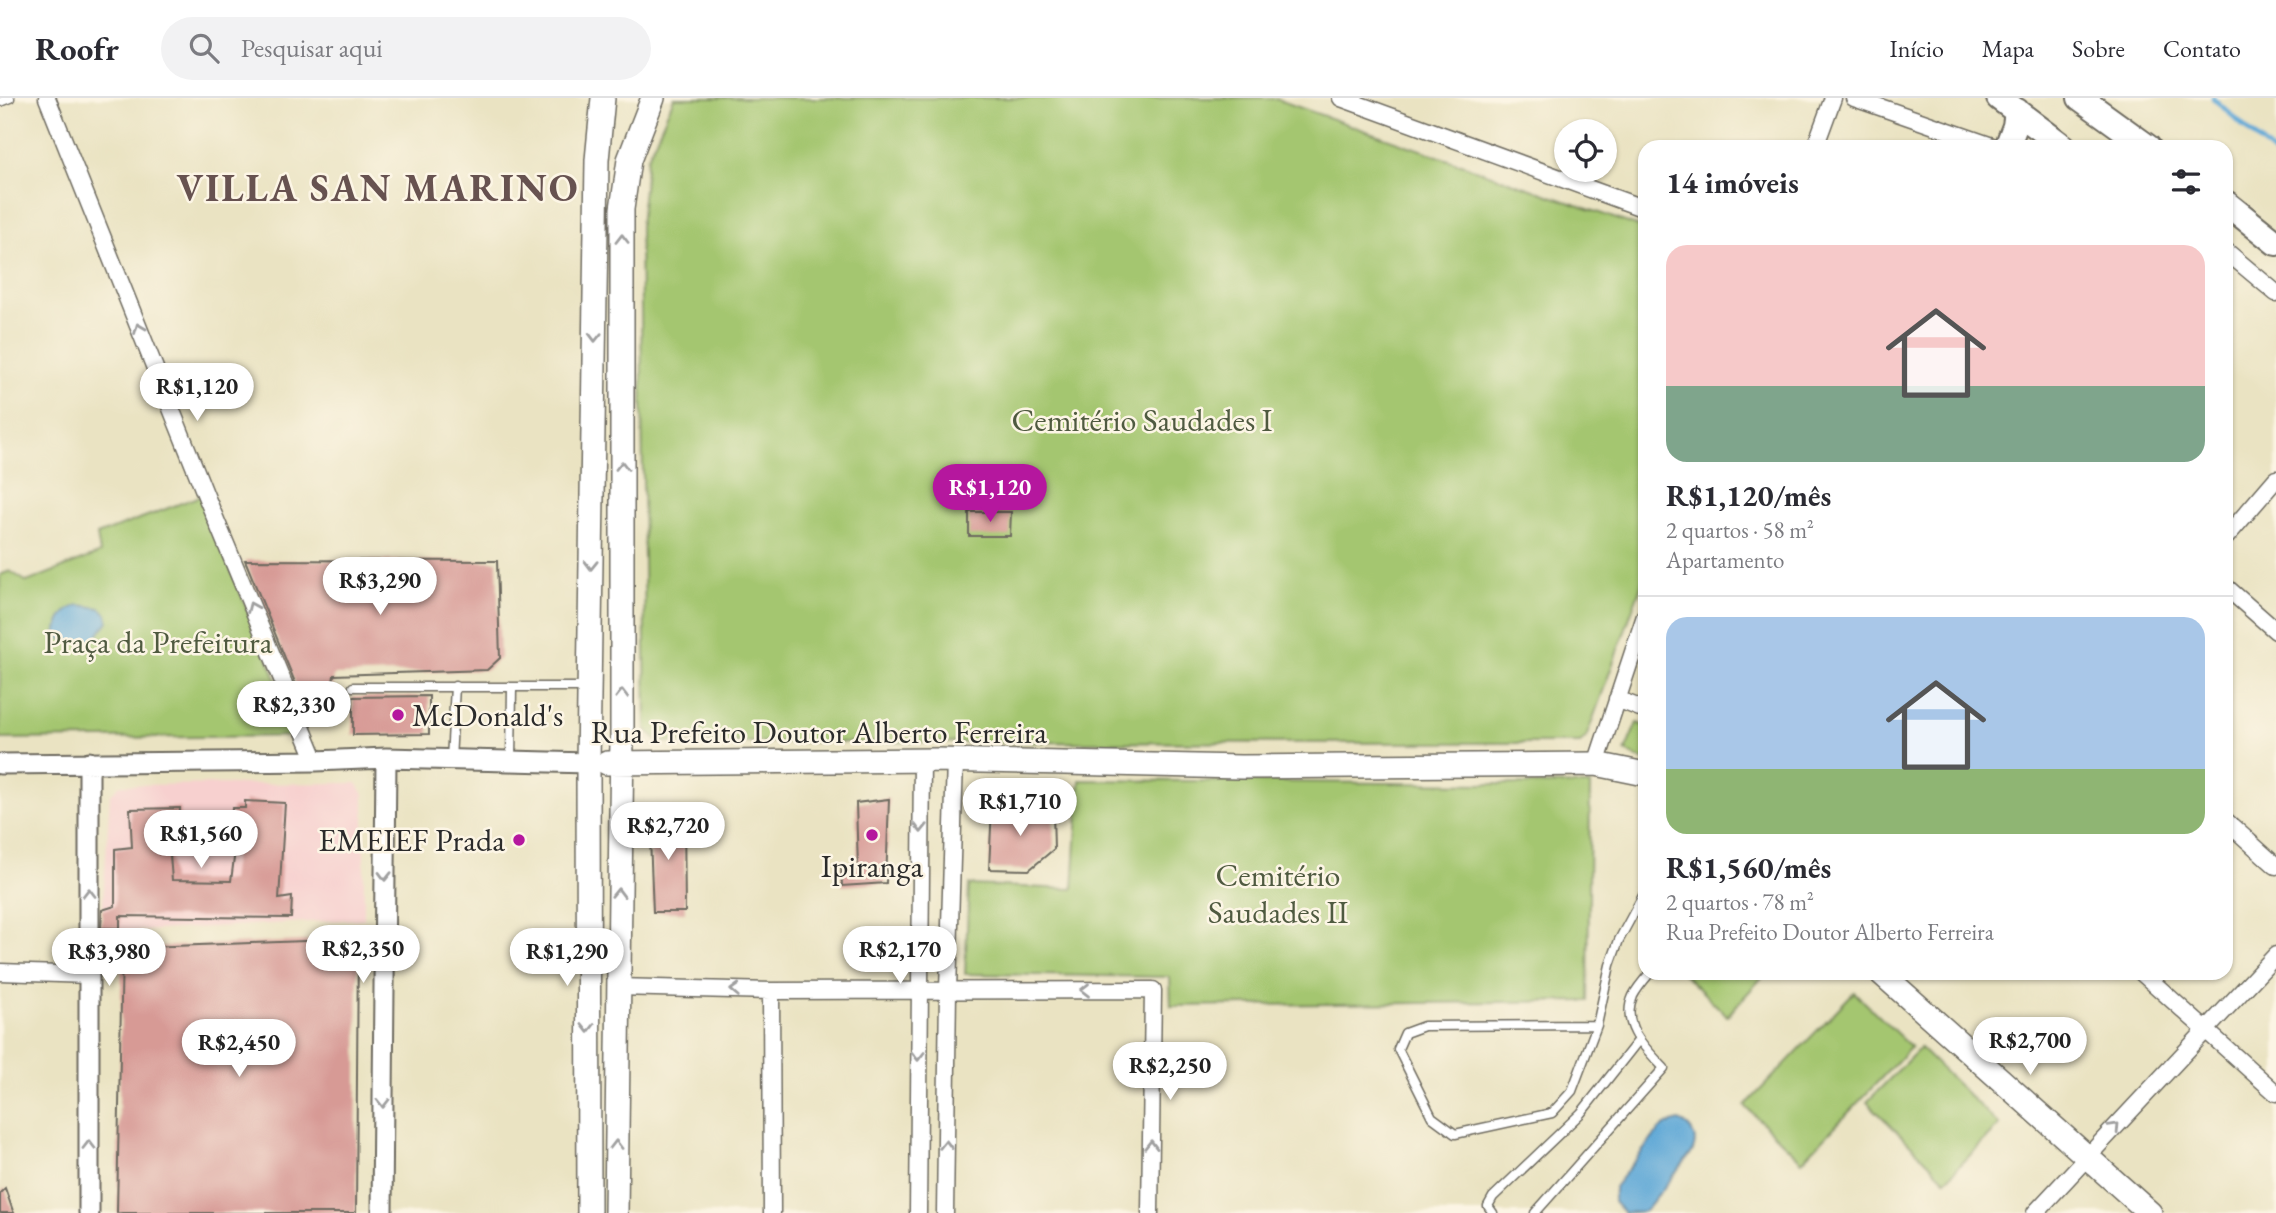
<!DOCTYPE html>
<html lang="pt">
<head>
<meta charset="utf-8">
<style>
	body { margin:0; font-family:"EB Garamond",serif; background:#f2f2f3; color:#2b2b33; height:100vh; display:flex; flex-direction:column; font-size:26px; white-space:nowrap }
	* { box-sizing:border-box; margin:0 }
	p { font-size:23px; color:#7c7c81 }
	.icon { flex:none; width:38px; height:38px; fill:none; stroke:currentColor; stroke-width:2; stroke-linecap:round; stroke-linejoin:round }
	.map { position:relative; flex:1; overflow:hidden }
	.side { position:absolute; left:1638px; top:42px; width:595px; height:840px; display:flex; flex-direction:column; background:#fff; border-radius:21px; box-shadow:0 2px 5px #0004 }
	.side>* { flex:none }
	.buttons { position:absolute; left:1554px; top:21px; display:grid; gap:14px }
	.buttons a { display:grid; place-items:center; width:63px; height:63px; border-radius:50%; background:#fff; box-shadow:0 2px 5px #0004; font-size:35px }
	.price { position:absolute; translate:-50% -60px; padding:0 16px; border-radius:24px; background:#fff; color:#222; font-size:23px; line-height:46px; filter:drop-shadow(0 2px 4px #0008) }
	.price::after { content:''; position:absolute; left:50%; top:42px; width:21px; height:16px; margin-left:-10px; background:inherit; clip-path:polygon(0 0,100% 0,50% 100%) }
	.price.on { background:#b5179e; color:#fff }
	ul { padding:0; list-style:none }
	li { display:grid; align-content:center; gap:14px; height:371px; padding:0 28px }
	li+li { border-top:2px solid #e1e1e2 }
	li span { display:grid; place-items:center; height:217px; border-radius:21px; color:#555 }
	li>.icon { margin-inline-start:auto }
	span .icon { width:126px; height:126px; fill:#fffc; stroke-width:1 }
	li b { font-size:30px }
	h2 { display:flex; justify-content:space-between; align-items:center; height:84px; padding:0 28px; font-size:30px }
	header { display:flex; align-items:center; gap:42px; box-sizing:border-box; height:98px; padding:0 35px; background:#fff; border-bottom:2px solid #e1e1e2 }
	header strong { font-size:33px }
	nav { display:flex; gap:38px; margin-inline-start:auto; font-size:24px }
	.search { width:490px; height:63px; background:#f2f2f3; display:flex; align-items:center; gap:18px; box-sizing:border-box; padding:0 24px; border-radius:38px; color:#7c7c81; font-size:26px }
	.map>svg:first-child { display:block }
</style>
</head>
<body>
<header>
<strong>Roofr</strong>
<div class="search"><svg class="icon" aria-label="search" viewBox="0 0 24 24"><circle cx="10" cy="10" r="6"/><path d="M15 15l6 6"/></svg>Pesquisar aqui</div>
<nav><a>Início</a><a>Mapa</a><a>Sobre</a><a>Contato</a></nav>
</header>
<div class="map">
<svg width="2276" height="1115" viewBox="0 0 2276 1115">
	<rect width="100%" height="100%" fill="#fcf5e5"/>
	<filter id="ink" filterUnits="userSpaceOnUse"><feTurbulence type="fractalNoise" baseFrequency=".0143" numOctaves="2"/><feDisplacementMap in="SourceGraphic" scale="14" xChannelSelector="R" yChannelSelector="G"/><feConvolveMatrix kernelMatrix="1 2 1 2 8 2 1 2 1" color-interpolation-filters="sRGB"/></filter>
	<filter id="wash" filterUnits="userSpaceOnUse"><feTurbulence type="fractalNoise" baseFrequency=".00686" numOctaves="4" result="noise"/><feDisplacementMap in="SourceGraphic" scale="28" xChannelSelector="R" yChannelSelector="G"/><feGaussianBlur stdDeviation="1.57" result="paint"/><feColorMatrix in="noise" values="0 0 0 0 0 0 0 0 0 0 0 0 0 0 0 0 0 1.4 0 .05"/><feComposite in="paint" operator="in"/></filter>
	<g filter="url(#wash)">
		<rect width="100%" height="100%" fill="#eae3c2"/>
		<path fill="#f7d0cf" d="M357,685L364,696V821L101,835L110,697L120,687Z"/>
		<path fill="#a4c670" stroke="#68784e" stroke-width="2" d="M674,0H1273L1645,131V477L1586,640L1580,645L658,644L646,631L640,128L647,61Z
			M200,398L300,638L0,641V477L10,473L27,484L100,455L97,437Z
			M1637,625L1645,628V663L1625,653Z
			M1080,682L1590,687L1588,903L1171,908L1170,879L965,876L969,787L1073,791Z
			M1683,875H1766L1727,918Z
			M1854,894L1911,949L1802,1063L1745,1008Z
			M1920,950L1999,1027L1946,1082L1867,1004Z"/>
		<path fill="#60a9d7" stroke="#466a81" stroke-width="2" d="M79,507L100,510L107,516L108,523C94,545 86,548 61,541L56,534C60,519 65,512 79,507Z
			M1679,1023C1694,1029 1699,1042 1691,1056L1645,1113L1624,1115L1614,1104V1089L1660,1031L1665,1027Z"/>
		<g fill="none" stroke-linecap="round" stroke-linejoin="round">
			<path stroke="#60a9d7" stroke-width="5" d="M2213,0L2276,58"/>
		</g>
		<g id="blocks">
			<path fill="#d79a95" d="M969,414H1011L1010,438H969Z
				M245,462L497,463L500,560L487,572L334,577L332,594L303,604Z
				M429,598V636L353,637V599Z
				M889,701L886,785L842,788L841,769L858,770L856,705Z
				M245,703L285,705L279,801L292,799L291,820L120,818V830H101L102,812L115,808V751L132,749L130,711L180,710L179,731L168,732L172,782L231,783L236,745L229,743L232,710H245Z
				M992,709L1053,713L1054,751L1029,772L989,771Z
				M649,715L684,716L685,814H653Z
				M358,841L356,1115H117L122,850Z
				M5,1090L13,1113L14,1115H0V1095Z"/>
		</g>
	</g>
	<g filter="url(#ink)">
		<use href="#blocks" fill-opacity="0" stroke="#6e6b60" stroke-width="2"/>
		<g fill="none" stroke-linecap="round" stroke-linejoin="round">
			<g stroke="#6e6b60" stroke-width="11">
				<path id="service" d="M0,4L10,0
					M353,589H588
					M451,662L455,588
					M511,663L512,589
					M1597,927L1424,928L1405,935L1398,951L1432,1019L1455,1036L1552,1015L1572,993L1597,927L1610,867L1619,842L1645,794
					M1493,1115L1488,1108L1493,1099L1581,1015L1638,943
					M1535,1115L1664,970C1645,950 1620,927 1633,898C1637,890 1644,882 1650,875"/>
			</g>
			<g stroke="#6e6b60" stroke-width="19">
				<path id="minor" d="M47,0L206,398L316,663
					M1341,0L1645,111
					M1854,0L1995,49
					M1815,49L1833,0
					M2226,153L2276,195
					M2226,439L2276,381
					M2226,489L2276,533
					M1617,601L1645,612
					M1596,666L1645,518
					M2226,723L2276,768
					M0,874L89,877
					M2142,875L2276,995
					M617,889L771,893L1153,892L1150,1115
					M771,893L772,1115
					M918,1115L922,662
					M945,1115L948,892L955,662
					M2035,1115L2276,857"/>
			</g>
			<g stroke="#6e6b60" stroke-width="23">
				<path id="tertiary" d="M0,666L316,663L386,660L588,665
					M89,1115V664
					M382,1115L386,660"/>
			</g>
			<g stroke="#6e6b60" stroke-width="26">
				<path id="secondary" d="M607,665L936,662L1241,669L1596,666L1645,676
					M1881,875L2150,1115
					M589,1115L588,665L597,62L603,0
					M616,1115L622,637V111L629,62L653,0"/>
			</g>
			<g stroke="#6e6b60" stroke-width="28">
				<path id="primary" d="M1999,0L2064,49
					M2080,0L2148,49
					M2007,49L2015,28L2017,13
					M2226,105L2276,145"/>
			</g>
			<use href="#service" stroke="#fff" stroke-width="8"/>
			<use href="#minor" stroke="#fff" stroke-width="16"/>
			<use href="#tertiary" stroke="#fff" stroke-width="19"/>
			<use href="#secondary" stroke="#fff" stroke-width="23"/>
			<use href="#primary" stroke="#fff" stroke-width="24"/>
		</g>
		<defs><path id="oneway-chevron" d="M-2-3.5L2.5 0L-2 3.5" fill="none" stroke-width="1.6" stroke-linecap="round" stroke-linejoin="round" transform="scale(1.75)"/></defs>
		<g stroke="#a0a0a0">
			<use href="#oneway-chevron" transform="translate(622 141) rotate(-90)"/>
			<use href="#oneway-chevron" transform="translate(139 230) rotate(-112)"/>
			<use href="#oneway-chevron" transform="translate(595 239) rotate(91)"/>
			<use href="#oneway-chevron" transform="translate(622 368) rotate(-90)"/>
			<use href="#oneway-chevron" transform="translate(591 467) rotate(91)"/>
			<use href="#oneway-chevron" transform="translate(252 509) rotate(-113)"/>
			<use href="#oneway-chevron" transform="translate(622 596) rotate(-90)"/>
			<use href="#oneway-chevron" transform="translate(921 730) rotate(91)"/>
			<use href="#oneway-chevron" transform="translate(385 778) rotate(91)"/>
			<use href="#oneway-chevron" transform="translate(89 795) rotate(-90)"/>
			<use href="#oneway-chevron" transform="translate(618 795) rotate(-89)"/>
			<use href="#oneway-chevron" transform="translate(735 892) rotate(-178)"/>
			<use href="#oneway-chevron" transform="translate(1085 892) rotate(-180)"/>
			<use href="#oneway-chevron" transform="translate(588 930) rotate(90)"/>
			<use href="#oneway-chevron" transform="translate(918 958) rotate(90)"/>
			<use href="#oneway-chevron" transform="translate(383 1005) rotate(90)"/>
			<use href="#oneway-chevron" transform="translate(2115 1029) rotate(-47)"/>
			<use href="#oneway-chevron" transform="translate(89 1047) rotate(-90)"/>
			<use href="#oneway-chevron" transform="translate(616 1047) rotate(-90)"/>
			<use href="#oneway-chevron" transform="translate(946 1047) rotate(-89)"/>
			<use href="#oneway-chevron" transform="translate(1151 1047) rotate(-89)"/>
		</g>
	</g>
	<g fill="#b5179e" stroke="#fcf5e5" stroke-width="2.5">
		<circle cx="398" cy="617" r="7"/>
		<circle cx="872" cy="737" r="7"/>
		<circle cx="519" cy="742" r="7"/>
	</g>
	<g text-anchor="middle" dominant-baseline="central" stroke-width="5" stroke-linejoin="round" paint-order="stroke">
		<g font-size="32" fill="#4f5a40" stroke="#fcf5e5">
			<text x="1142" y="322">Cemitério Saudades I</text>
			<text x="158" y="544">Praça da Prefeitura</text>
			<text x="1278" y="777">Cemitério<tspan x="1278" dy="37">Saudades II</tspan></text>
		</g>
		<g font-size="32" fill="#2b2b2b" stroke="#fcf5e5" text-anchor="start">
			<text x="412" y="617">McDonald's</text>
			<text x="505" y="742" text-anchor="end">EMEIEF Prada</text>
			<text x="872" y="768" text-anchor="middle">Ipiranga</text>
		</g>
		<g font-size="32" fill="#2b2b2b" stroke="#fcf5e5">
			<text x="819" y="634">Rua Prefeito Doutor Alberto Ferreira</text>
		</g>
		<g font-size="38" font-weight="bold" letter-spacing="2" fill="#675250" stroke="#fcf5e5">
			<text x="378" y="89">VILLA SAN MARINO</text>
		</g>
	</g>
</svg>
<div class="buttons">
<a><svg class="icon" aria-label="locate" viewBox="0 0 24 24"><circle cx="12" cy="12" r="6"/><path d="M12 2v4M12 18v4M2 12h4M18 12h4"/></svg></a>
</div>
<b class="price" style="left:197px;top:325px">R$1,120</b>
<b class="price on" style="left:990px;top:426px">R$1,120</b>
<b class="price" style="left:380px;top:519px">R$3,290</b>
<b class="price" style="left:294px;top:643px">R$2,330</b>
<b class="price" style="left:1020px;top:740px">R$1,710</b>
<b class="price" style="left:668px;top:764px">R$2,720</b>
<b class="price" style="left:201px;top:772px">R$1,560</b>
<b class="price" style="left:363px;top:887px">R$2,350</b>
<b class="price" style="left:900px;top:888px">R$2,170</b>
<b class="price" style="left:109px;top:890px">R$3,980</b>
<b class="price" style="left:567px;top:890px">R$1,290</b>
<b class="price" style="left:2030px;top:979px">R$2,700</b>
<b class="price" style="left:239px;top:981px">R$2,450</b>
<b class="price" style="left:1170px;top:1004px">R$2,250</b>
<section class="side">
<h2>14 imóveis<svg class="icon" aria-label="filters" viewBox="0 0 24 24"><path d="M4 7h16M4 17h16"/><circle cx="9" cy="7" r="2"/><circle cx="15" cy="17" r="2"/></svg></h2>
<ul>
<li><span style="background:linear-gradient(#f6c9c9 65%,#7fa58c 0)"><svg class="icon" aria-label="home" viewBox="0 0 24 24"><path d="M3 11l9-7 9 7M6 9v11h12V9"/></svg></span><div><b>R$1,120/mês</b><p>2 quartos · 58 m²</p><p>Apartamento</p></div></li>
<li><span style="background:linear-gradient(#a9c7e8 70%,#8fb573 0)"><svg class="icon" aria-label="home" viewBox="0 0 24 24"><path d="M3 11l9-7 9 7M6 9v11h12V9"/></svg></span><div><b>R$1,560/mês</b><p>2 quartos · 78 m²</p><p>Rua Prefeito Doutor Alberto Ferreira</p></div></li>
</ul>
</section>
</div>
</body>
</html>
